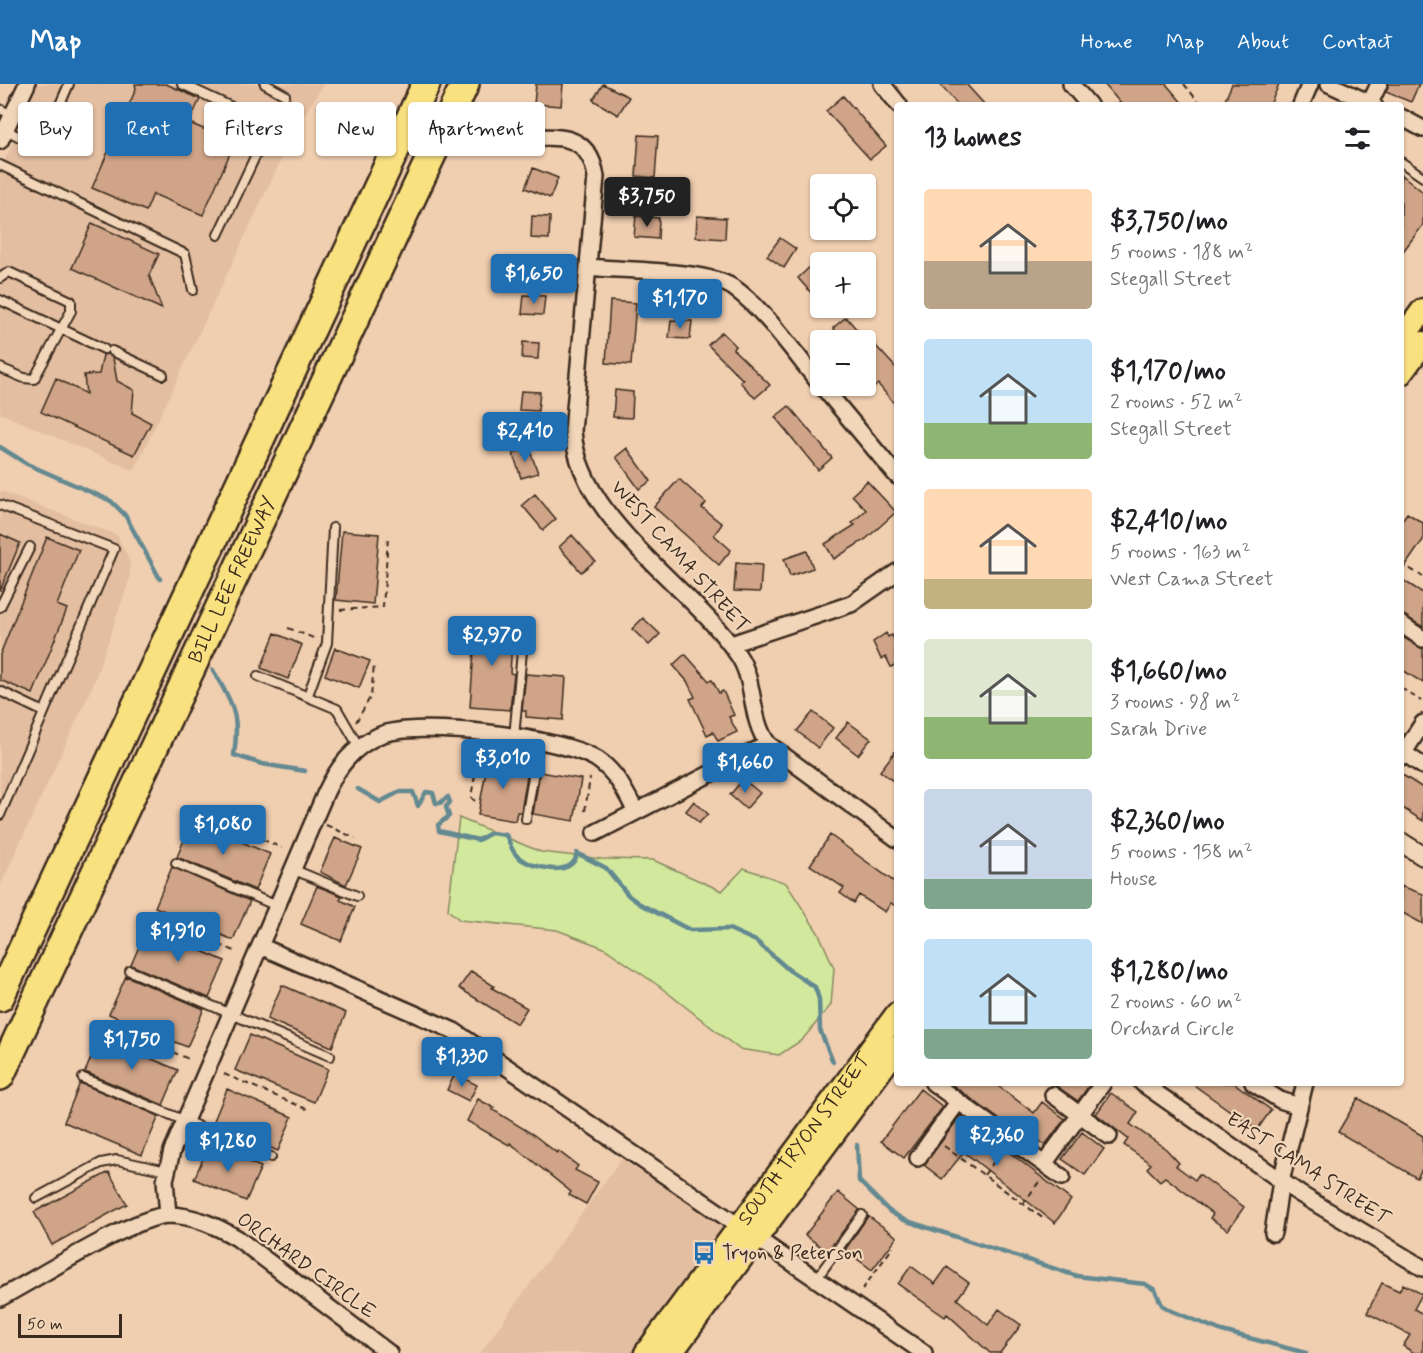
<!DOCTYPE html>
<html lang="en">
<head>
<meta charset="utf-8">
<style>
	body { margin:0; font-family:Mynerve,sans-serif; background:#f6f6f6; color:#202124; height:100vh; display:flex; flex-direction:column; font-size:22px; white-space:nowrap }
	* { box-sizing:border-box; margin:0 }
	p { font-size:20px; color:#757577 }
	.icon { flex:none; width:33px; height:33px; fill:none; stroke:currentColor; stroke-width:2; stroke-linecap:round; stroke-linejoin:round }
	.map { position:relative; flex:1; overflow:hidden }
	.side { position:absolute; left:894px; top:18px; width:510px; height:984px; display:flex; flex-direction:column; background:#fff; border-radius:6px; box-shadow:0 2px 4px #0004 }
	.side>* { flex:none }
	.hud { position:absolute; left:18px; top:18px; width:570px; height:54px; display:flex; gap:12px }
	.fabs { position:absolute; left:810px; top:90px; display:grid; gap:12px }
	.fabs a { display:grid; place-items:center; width:66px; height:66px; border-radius:6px; background:#fff; box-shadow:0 2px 4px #0004; font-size:30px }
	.scale { position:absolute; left:18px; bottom:15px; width:104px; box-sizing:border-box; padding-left:6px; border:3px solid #3b2a1e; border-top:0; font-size:16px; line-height:21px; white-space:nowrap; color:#3b2a1e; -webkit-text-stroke:4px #f2d6b9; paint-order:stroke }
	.price { position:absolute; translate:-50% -51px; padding:0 14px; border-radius:6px; background:#1f6fb2; color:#fff; font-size:20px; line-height:39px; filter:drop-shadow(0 2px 3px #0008) }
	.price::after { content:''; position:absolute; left:50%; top:36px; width:18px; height:14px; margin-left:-9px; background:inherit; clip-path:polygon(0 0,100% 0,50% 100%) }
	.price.selected { background:#222; color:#fff }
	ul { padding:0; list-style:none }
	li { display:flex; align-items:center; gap:18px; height:150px; padding:0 30px }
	li span { display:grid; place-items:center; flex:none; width:168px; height:120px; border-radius:6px; color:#555 }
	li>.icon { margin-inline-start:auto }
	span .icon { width:72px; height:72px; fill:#fffc; stroke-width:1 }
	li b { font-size:26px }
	h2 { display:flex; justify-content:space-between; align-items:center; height:72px; padding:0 30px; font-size:26px }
	.tag { padding:0 21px; border-radius:6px; background:#fff; box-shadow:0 2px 4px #0004; font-size:21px; line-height:54px }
	.tag.selected { background:#1f6fb2; color:#fff }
	header { display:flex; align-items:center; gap:36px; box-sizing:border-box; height:84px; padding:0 30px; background:#1f6fb2; color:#fff }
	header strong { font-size:28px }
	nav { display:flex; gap:33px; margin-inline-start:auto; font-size:21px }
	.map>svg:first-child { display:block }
</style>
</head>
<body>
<header>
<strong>Map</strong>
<nav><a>Home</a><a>Map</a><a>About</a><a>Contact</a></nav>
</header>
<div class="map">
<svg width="1423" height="1269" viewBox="0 0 1423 1269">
	<rect width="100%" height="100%" fill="#f0ceb0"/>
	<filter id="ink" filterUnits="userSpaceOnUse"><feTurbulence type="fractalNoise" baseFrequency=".0167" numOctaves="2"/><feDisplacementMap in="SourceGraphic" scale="12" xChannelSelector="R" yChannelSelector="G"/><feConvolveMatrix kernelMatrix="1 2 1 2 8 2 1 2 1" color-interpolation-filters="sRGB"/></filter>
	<g filter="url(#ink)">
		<path fill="#e3bea1" d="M38,0H324L297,42L134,387L0,329V88Z
			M0,407L117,451L130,478V494L93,601L0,802Z
			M621,1075L727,1143L633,1269H480Z"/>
		<path fill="#d2e89d" stroke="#86895e" stroke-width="1.5" d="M459,734L541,768L602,775L653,776L722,807L744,784L786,799L819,850L834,884L831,921L802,956L779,971L739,965L659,902L604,864L557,846L460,836L448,826Z"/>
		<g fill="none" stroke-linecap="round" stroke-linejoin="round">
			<path stroke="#638991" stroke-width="4.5" d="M0,363L27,380L111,417L125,431L160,495
				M213,586C233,621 240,630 234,671L262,680L305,687
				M358,705L380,718L399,708H413L418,722L426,708L433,709L436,719H440L448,713L450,718L446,723L449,732L438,741L439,747L478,756L491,749L506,751C510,759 511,766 517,772C530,784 574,795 577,769L606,784L629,812L640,820L690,846L729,845L756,857L789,886L815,903L819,915L820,946L833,978
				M857,1061L859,1097L889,1127L904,1136L1077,1192L1145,1200L1155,1206L1162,1221L1172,1227L1222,1247L1306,1269"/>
		</g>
		<path fill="#cfa488" stroke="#3b2a1e" stroke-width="1.5" d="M135,0H166L200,15L189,39L235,58L203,131L153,110L146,127L92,104L136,5Z
			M536,0H563L561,22L534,20Z
			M603,0L629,13L618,31L593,16Z
			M940,0H966L985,21H958Z
			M1104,0H1166L1184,21H1122Z
			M1232,0H1279L1270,21H1223Z
			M1389,0H1419L1411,18L1386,8Z
			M843,12L886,62L870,75L826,27Z
			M639,51L658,52L655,94L636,92Z
			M533,84L558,94L550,114L525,104Z
			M1401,90L1423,108V141L1401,170Z
			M532,132L550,133L549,155L531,154Z
			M636,132L659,134L658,155L634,153Z
			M697,132L726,134L725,155L696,153Z
			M92,139L159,170L149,191L162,225L72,184Z
			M780,154L796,165L784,184L767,172Z
			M813,180L820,188V219L798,194Z
			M524,211L545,212L543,231L522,230Z
			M610,217L636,219L631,281L606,279Z
			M846,233L872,263L875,261L897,285V323L878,300L866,310V256H844L833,244Z
			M671,236L692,237L690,255L669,254Z
			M722,248L736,262L733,265L770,301L755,314L740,298L743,296L708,261Z
			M523,258L539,259L538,275L522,274Z
			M107,270L113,274L117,297L134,306L132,329L151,339L134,371L41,328L56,294L86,310L84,291L99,290L103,271Z
			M615,306L633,308L632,334L613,333Z
			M521,307L540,308L538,327L519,326Z
			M789,322L832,374L818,386L775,333Z
			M529,364L538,389L521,394L513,369Z
			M627,364L651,397L639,405L616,373Z
			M679,395L706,419L702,424L722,440L714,451L731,466L719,481L654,423Z
			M867,397L896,428L866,455L834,475L825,460L855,441L852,439L866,426L852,411Z
			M535,410L556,435L543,446L522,421Z
			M1407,429L1423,439V456L1401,488V438Z
			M342,447L379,450L373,520L336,516Z
			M0,450L20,459L0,507Z
			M572,451L595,477L581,488L559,463Z
			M47,453L79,466L57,521L67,525L33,610L0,596V571Z
			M807,467L813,484L790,492L784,475Z
			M736,479L762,481L760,508L734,507Z
			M1401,495L1423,509V543L1401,530Z
			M643,534L660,550L649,561L632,545Z
			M476,538L513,542L510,589L514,590L510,626L470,623Z
			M275,549L302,561L288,595L261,584Z
			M886,549L888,553L892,551L897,562L895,569L897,580L891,583L886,573L881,575L873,558Z
			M1401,552L1423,565V599L1401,585Z
			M335,564L370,577L359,604L325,591Z
			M685,570L709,597L712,596L719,609L723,607L734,631L729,633L737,648L718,657L713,648L707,651L690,615L695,613L687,597L673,581Z
			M526,590L566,593L563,636L526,633V627H522Z
			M813,628L833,644L818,664L797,647Z
			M848,638L871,655L858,671L836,654Z
			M897,665V700L880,687Z
			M488,675L525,680L524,685L528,686L521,728H517L515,737L478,731Z
			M540,688L581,695L574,737L533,730Z
			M1401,690L1423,704V737L1401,723Z
			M743,695L760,709L746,725L730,711Z
			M694,717L708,730L699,739L686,727Z
			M192,737L270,770L255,806L177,773Z
			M830,751L897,800V823L891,819L885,828L859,811L854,819L840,809L844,804L810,781Z
			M335,754L362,765L346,801L320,788Z
			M172,783L250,817L233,856L155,823Z
			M317,802L342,812L340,816L355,823L341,857L301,840Z
			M1401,802L1423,810V840L1401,828Z
			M147,844L225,877L209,914L131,881Z
			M471,887L494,902L492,904L527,924L517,940L459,904Z
			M126,892L204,925L187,963L109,930Z
			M282,901L346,929L332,963L267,935Z
			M250,951L328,985L314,1018L235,986Z
			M100,953L178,986L163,1021L85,988Z
			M455,990L477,1001L469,1017L447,1006Z
			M80,999L159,1032L142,1071L64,1038Z
			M950,999H994L1034,1029L1042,1018L1065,1035L1045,1061L1015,1039L1011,1044Z
			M1052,999H1091L1078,1017Z
			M1191,999H1234L1271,1026L1257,1046Z
			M227,1005L292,1033L278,1067L213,1039Z
			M920,1005L943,1023L904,1074L881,1057Z
			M1111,1009L1138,1028L1130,1040L1166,1065L1179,1079L1176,1082L1195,1096L1199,1090L1244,1123L1228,1146L1210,1134L1213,1130L1165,1093L1160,1097L1147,1084L1151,1080L1124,1061L1128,1055L1096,1030Z
			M1358,1014L1423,1052V1083L1417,1094L1338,1048Z
			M478,1015L494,1024L493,1026L534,1051L557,1069L558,1067L578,1082L575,1086L598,1098L586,1120L569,1111L571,1108L510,1059L509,1061L467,1037Z
			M961,1031L1071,1116L1055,1139L964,1068L942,1095L924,1081Z
			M1082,1048L1104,1065L1085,1091L1062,1075Z
			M209,1061L261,1083L246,1117L194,1095Z
			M109,1088L127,1120L52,1161L34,1128Z
			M838,1108L860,1126L827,1167L805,1151Z
			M868,1132L897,1153L872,1186L845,1166Z
			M911,1182L935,1200L947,1183L969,1199L957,1215L988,1241L999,1225L1021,1241L1000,1269H990L947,1230L945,1233L898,1200Z
			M1382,1199L1399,1207L1403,1200L1422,1210L1414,1225L1423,1230V1269H1414L1403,1262L1410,1251L1367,1229Z"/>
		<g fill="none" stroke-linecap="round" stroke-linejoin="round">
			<g stroke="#3b2a1e" stroke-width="12">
				<path id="service" d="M182,0L270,41L218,151
					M265,0L285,11
					M0,25L12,31
					M6,46L41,64L69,0
					M1401,78L1423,93
					M0,81L185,170L193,206
					M0,194L9,188L71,217V227L34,295L24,294L0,284
					M0,216L104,265
					M112,267L163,291
					M0,421L114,465L0,731
					M0,523L30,463
					M258,592L337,625L359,663
					M0,607L44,628
					M308,611L327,559L333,444
					M514,653L524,546
					M526,735L539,657
					M176,779L277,822
					M292,785L357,812
					M130,887L330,972
					M83,994L271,1073
					M36,1114L101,1079L117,1076L167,1087
					M817,1194L862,1131"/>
			</g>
			<g stroke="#3b2a1e" stroke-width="20">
				<path id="minor" d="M882,0L899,21
					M1071,0L1089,21
					M1329,0L1374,21
					M1370,19L1379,0
					M1301,21L1310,0
					M1401,33L1423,45
					M0,57L27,0
					M499,58C539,55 588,38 596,93L573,347C579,437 690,500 738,571C756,597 749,634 768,660L897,755
					M588,183C624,187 705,185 734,204C764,225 796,271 820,300
					M822,302L897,392
					M1401,540L1423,555
					M731,560L851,520L897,488
					M1401,667L1423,682
					M1401,673L1423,639
					M595,749L768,660
					M260,862L454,947L924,1269
					M933,999L1044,1080
					M1142,999L1300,1110L1423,1184
					M1253,999L1280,1016L1299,1022
					M1053,1011L1109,1052
					M918,1074L958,1018
					M1062,1093L1044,1080L1103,999
					M168,1131L165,1096L172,1067L326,708C338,683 352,664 378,652C414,635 565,653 598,676C617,689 626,709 636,728
					M1273,1149L1281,1097L1305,999
					M0,1214C36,1195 133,1133 168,1131C193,1131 216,1142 237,1154L389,1269"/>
			</g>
			<g stroke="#3b2a1e" stroke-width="22">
				<path id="tertiary" d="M1401,758L1423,772"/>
			</g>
			<g stroke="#3b2a1e" stroke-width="27">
				<g id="primary">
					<path d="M1401,256L1423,226"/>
					<path d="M1401,289L1423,259"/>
					<path id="s1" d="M646,1269L897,930"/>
					<path d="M671,1269L897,964"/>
				</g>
			</g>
			<g stroke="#3b2a1e" stroke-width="32">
				<g id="motorway">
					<path d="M0,913L426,0"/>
					<path id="s2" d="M0,992L465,0"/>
				</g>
			</g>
			<path stroke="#3b2a1e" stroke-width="2" stroke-dasharray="6 4.5" stroke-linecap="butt" d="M1184,0L1201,21
				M1401,479L1423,493
				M340,526L383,523L388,454
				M288,544L316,555
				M1401,604L1421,617
				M356,638L371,612L374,582
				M475,717L471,713L479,669
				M195,726L282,764
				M585,727L590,694
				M326,741L355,754
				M151,832L237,868
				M105,939L191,976
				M224,990L309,1026
				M944,1062L1044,1135
				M984,1091L1002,1067
				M1023,1120L1041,1095
				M862,1206L893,1163"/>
			<use href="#service" stroke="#f2d6b9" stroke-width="8"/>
			<use href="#minor" stroke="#f2d6b9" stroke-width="15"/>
			<use href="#tertiary" stroke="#f2d6b9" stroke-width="18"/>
			<use href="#primary" stroke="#fae180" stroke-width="22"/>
			<use href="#motorway" stroke="#fae180" stroke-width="27"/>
		</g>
	</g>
	<defs>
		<g id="bus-bare" transform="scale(1.8)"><path d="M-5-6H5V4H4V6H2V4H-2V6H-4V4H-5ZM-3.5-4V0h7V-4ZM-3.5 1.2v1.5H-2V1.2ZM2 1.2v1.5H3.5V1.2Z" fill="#1f6fb2" stroke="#f2d6b9" stroke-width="2.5" paint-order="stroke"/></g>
	</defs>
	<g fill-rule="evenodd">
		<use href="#bus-bare" x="704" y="1169"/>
	</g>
	<g text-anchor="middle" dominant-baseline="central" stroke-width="4.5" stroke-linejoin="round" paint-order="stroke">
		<g font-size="20" fill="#3b2a1e" stroke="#f2d6b9">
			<text transform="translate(680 473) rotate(48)">WEST CAMA STREET</text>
			<text stroke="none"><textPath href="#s2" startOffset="548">BILL LEE FREEWAY</textPath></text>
			<text stroke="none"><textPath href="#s1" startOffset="266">SOUTH TRYON STREET</textPath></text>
			<text transform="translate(1308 1085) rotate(33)">EAST CAMA STREET</text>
			<text transform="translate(306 1182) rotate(36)">ORCHARD CIRCLE</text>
		</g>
		<g font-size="20" fill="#3b2a1e" stroke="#f2d6b9" text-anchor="start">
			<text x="722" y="1169">Tryon &amp; Peterson</text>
		</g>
	</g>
</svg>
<div class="fabs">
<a><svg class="icon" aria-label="locate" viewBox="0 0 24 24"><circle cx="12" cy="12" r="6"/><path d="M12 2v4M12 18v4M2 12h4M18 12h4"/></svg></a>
<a>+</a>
<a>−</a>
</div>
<div class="scale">50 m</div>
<b class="price selected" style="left:647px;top:144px">$3,750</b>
<b class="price" style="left:534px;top:221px">$1,650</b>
<b class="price" style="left:680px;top:246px">$1,170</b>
<b class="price" style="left:525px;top:379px">$2,410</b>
<b class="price" style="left:492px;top:583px">$2,970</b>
<b class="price" style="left:503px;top:706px">$3,010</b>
<b class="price" style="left:745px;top:710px">$1,660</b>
<b class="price" style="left:223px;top:772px">$1,080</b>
<b class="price" style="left:178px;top:879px">$1,910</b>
<b class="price" style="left:132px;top:987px">$1,750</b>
<b class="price" style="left:462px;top:1004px">$1,330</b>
<b class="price" style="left:997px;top:1083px">$2,360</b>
<b class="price" style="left:228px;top:1089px">$1,280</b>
<div class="hud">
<a class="tag">Buy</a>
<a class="tag selected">Rent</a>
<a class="tag">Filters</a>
<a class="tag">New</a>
<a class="tag">Apartment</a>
</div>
<section class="side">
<h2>13 homes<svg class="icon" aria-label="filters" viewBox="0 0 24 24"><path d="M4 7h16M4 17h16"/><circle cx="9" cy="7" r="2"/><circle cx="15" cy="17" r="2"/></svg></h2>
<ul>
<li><span style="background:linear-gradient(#ffd9b3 60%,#b9a48a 0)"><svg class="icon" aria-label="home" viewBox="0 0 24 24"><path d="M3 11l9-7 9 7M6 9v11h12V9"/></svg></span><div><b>$3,750/mo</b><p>5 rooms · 188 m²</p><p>Stegall Street</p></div></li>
<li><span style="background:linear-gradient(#bfe0f5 70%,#8fb573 0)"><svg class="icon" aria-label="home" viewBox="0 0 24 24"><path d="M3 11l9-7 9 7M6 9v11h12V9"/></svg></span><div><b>$1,170/mo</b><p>2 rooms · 52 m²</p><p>Stegall Street</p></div></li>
<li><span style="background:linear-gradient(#ffd9b3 75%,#c2b280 0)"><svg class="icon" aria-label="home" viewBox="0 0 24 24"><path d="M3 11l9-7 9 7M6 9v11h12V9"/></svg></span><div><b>$2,410/mo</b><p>5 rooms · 163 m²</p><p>West Cama Street</p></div></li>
<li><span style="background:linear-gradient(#dfe7d0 65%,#8fb573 0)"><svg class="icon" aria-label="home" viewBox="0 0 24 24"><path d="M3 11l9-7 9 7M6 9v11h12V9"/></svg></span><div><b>$1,660/mo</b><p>3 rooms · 98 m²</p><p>Sarah Drive</p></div></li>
<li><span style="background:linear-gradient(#c9d6e8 75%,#7fa58c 0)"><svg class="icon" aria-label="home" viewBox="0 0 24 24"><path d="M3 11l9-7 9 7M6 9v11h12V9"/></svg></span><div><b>$2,360/mo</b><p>5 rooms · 158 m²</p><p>House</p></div></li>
<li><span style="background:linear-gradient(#bfe0f5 75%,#7fa58c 0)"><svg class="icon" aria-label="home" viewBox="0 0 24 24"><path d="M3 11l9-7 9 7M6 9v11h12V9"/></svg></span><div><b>$1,280/mo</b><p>2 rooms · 60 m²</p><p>Orchard Circle</p></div></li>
</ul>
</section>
</div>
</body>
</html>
